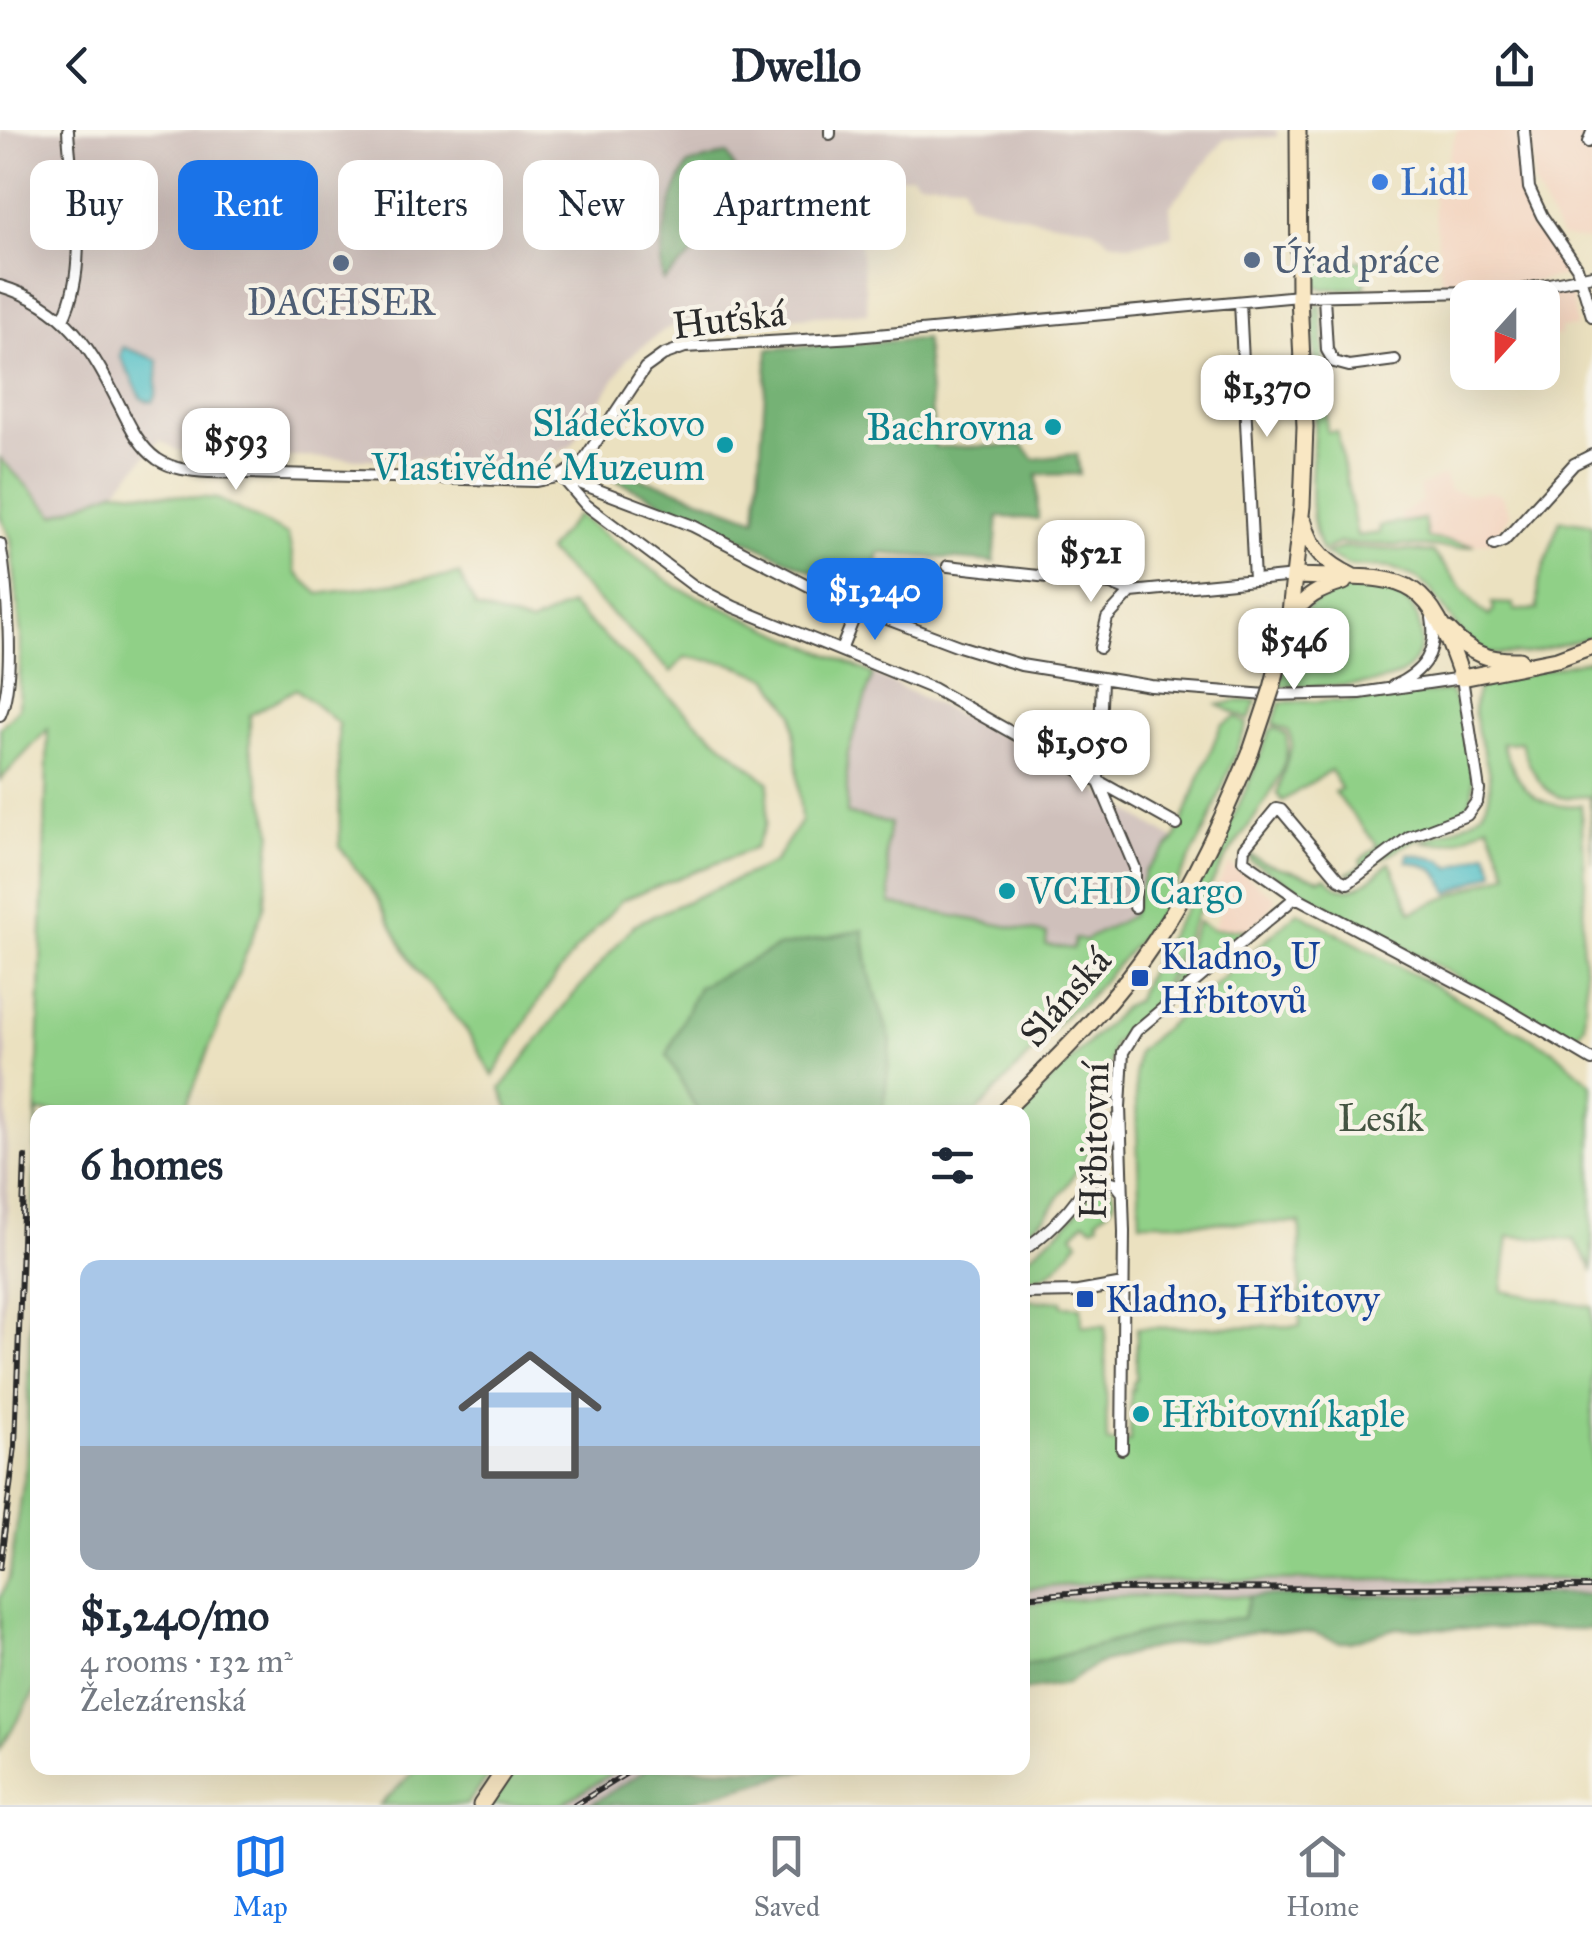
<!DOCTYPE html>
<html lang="en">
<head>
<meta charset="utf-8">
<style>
	body { margin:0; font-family:"IM FELL Great Primer",serif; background:#f6f6f7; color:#1f2937; height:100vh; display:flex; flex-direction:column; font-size:38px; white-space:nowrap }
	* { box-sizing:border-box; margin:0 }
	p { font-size:32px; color:#747a83 }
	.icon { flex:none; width:55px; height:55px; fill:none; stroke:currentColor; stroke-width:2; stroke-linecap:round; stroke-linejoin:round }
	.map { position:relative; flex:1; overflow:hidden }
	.details { position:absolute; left:30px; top:975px; width:1000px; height:670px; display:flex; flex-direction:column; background:#fff; border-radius:20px; box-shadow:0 10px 40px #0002 }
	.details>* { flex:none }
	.guide { position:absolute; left:30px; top:30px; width:1000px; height:90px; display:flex; gap:20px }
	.needle { width:65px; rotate:201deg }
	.buttons { position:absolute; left:1450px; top:150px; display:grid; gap:20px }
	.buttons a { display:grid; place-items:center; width:110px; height:110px; border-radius:20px; background:#fff; box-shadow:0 10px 40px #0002; font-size:50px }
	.price { position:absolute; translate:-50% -85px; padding:0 22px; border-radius:20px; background:#fff; color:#222; font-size:32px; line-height:65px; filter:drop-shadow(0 2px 5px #0008) }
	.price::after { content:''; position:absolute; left:50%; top:60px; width:30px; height:22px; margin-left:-15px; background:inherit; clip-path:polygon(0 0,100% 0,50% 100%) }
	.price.active { background:#1a73e8; color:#fff }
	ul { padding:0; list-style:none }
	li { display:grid; align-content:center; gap:20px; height:530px; padding:0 50px }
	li+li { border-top:2px solid #e0e1e3 }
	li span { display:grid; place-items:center; height:310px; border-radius:20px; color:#555 }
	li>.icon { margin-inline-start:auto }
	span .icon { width:180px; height:180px; fill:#fffc; stroke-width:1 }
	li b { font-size:42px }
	h2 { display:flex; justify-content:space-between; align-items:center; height:120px; padding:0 50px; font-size:42px }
	.pill { padding:0 35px; border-radius:20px; background:#fff; box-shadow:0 10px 40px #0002; font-size:35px; line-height:90px }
	.pill.active { background:#1a73e8; color:#fff }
	header { display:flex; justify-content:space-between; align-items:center; height:130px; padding:0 50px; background:#fff; font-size:45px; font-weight:700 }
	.menu { display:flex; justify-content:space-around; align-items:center; height:140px; border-top:2px solid #e0e1e3; background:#fff; font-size:28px; color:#747a83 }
	.menu a { display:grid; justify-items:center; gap:5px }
	.menu .active { color:#1a73e8 }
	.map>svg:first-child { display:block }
</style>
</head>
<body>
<header><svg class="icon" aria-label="back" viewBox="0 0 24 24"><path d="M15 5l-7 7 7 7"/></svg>Dwello<svg class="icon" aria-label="share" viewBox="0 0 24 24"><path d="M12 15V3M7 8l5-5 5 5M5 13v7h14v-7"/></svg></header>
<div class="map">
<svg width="1592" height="1675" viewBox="0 0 1592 1675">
	<rect width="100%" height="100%" fill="#f7f3e8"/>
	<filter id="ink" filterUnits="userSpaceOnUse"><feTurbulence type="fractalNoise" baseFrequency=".01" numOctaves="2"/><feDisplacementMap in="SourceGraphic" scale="20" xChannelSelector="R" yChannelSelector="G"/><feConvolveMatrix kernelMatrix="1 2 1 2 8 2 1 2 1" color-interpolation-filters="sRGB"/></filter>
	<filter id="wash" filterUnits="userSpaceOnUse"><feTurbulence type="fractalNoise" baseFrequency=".0048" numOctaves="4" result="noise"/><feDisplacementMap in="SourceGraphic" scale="40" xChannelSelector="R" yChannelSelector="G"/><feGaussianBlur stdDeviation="2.25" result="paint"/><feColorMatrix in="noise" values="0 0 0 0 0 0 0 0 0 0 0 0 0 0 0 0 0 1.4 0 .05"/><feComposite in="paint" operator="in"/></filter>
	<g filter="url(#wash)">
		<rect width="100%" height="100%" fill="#ebe1c0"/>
		<path fill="#f3d4bf" d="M1457,0H1518V28L1528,74L1535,90L1569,145L1523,154L1442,156L1433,65L1437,64Z
			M1531,0H1589L1592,13V111L1561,107L1534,56Z
			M1571,157L1576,197L1561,198V205L1543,208L1542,168L1519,167Z
			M1467,182V221L1456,222L1453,183Z
			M1444,345L1449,360L1471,365L1487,361L1501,365L1510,383L1494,411L1475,415L1427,408L1424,389L1402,393L1400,384L1422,371L1419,357Z
			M1229,734L1276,768L1268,782L1247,800L1213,799L1219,784L1210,779L1209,771Z"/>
		<path fill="#cfc0bb" d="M0,0H1277V7L1225,9L1170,76L1172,106L1130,115L1110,111L1091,97L1041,90L968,72L963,53L919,51L911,45L853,55L868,183L678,194L664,200L628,228L572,315L544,332L530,334L193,324L175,319L160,310L116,360L55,385L0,328Z
			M873,544L1037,623L1175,710L1145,742L1131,786L1073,820L1045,815L1046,804L891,774L886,719L889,693L847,684V627Z
			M0,845L7,921L8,1107L0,1242Z
			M1592,1449V1464L1115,1466L1023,1474L1022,1459L1115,1451Z
			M621,1638H649L590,1675H560Z"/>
		<path fill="#90d087" stroke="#5e7e59" stroke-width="2.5" d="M1317,131H1365V158L1325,159L1315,156L1313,135Z
			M1321,174L1327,302L1337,301L1357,406L1380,403L1379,396L1424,389L1427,408L1475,415L1457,418L1339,413L1322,421C1302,378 1316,310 1316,263C1316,233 1312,205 1316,176Z
			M0,328L55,385L116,360L218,369L288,405L296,443L319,464L459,444L476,478L530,494L570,475L699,594L769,653L766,694L755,718L622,770L575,821L543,864L493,946L467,901L416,840L375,765L340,717L338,593L296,559L250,585V618L272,701L264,777L185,980L178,982H38L37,1558L0,1619V1468L9,1448L26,1335L48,599L0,650V598L19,578L21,507L11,409L0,386Z
			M577,385L678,458L873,544L847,626V684L890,693L886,719L891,774L1047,804L1046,815L1073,819L1075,809L1085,810L1131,786L1145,741L1175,710L1221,595L1236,587L1247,594L1207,697L1159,786L1083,874L1069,881L977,982H883L891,912L869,842L863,801L667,925L698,982H510L501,959L568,871L635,794L774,733L801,691L793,583L769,548L729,533L685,527L671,542L547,421Z
			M1560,390L1592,394V507L1524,524H1488L1462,504L1430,459L1415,447L1392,438L1349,436L1325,424L1345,417L1433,422L1479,479L1489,486L1494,480L1492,473L1513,474L1514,480H1537L1538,454Z
			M1362,457C1376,459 1394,460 1405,470C1429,492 1426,535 1395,547C1364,559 1313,555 1280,557C1295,497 1292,466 1362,457Z
			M1592,529V733L1590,667C1582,665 1575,668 1566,668C1541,666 1527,632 1521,612L1502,613C1519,656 1532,681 1581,675L1585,751L1582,808L1586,861L1584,895L1578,904H1563L1334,780L1251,731L1249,724L1264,733L1320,749L1326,747C1348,775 1372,748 1390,732L1411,782L1508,743L1488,694C1465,708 1449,718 1422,711C1438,704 1458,699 1473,689C1520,656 1452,590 1482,554Z
			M1449,561C1463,574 1477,646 1472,665C1470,674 1465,679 1459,685L1354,744L1348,743L1362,735L1360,730L1378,716L1334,662L1341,659L1331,640L1282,671L1277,664L1292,614L1289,601L1273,594L1280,572L1351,571Z
			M1237,571H1256L1249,590L1218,575Z
			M1275,598L1286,604C1296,645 1242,700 1223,733C1201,771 1184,813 1165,852L1163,871L1113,914L1101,977L1087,1026L1046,1086L1023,1103L1022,982H1019L1125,876L1137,870C1151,828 1178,793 1199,754C1226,704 1251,652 1270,599Z
			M1298,782L1553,920L1592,954V1139L1574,1110L1509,1106L1502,1161L1592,1177V1449L1115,1451L1023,1459L1022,1171H1062V1176L1081,1177L1082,1196H1105L1107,1312H1130L1131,1260H1134L1132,1254L1136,1248L1137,1198L1300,1196V1093L1140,1092L1135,943L1137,922Z
			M1198,792L1212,799L1247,800L1166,868L1168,854Z
			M1102,1052L1112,1058C1119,1076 1109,1078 1097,1089L1099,1093L1093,1097L1085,1091L1073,1104L1079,1111C1065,1126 1047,1157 1025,1145L1023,1131L1064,1097Z
			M1115,1466H1249L1243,1488L1178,1494L1023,1536L1022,1474Z
			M418,1638H496L466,1675H380Z
			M513,1638H621L560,1675H487L501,1660Z"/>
		<path fill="#74b274" stroke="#506e50" stroke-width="2.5" d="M727,24L736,42L750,46L721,100L663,151C656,120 671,62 688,35Z
			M925,209L935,317L1023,316L1034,329L1077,324L1080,344L1037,345L1038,389L998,387L994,432L879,423L870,468L598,342L604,327L628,338L625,345L664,355L756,389L768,219Z
			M863,800L869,842L891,912L883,982H698L667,925L698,857L778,817Z
			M1592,1464V1499L1396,1498L1351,1512H1339L1314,1503L1261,1501L1152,1518L1097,1534L1066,1554L1023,1561V1536L1178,1494L1243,1488L1249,1466Z
			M649,1638H811L676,1675H590Z"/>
		<path fill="#51bfc6" stroke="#3e7578" stroke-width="2.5" d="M123,217L158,230L156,265L152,272L142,269L120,226Z
			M1487,722L1495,742L1449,763C1437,738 1434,737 1407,731L1408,724L1442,730L1451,738Z"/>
	</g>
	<g filter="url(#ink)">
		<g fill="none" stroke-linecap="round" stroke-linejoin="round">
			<g stroke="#484641" stroke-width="14">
				<path id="street" d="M830,0V4
					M1524,0L1529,58L1542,86L1577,137L1592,186
					M1588,12L1592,2
					M0,156C68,176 91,219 121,278C130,296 140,317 157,329C172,339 190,341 209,342L536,351L561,346L582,333L645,238L663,225L685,217L855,207L1299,166L1516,161L1592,145
					M1324,166L1327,220L1334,232L1349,236L1395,230
					M1240,172L1254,450
					M63,189C91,130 71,63 68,0
					M561,346L693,396L811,457L858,478L959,516L1021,535L1151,556L1267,565L1360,563L1462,548L1479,660L1477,671L1467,685L1409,707L1348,753L1339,749L1281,680L1276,679L1244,718L1243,730L1296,767L1496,873L1592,930
					M562,347L585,374L694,456L734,477L934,559L1177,695
					M0,414C7,453 16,550 0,585
					M1494,415L1504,411L1574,334L1592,325
					M948,436L1111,454L1131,462
					M1100,518L1107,488L1131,462L1295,446
					M841,520L858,478
					M1102,550L1098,650L1135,738V777
					M1393,556C1424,542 1438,522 1432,488
					M1094,1046L1115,1053L1122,1062
					M1022,1121C1069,1089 1102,1042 1118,988
					M1022,1163L1078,1162L1123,1154
					M1122,1319L1124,1102L1120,977L1123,922L1136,901L1296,767"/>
			</g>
			<g stroke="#484641" stroke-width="19">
				<path id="secondary" d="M1304,392C1311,420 1327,434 1352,446
					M1295,446C1402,450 1424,433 1462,548L1557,529L1592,516
					M1291,488C1304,466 1320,459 1344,452
					M1289,491L1302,376L1305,297L1299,166L1298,0
					M1448,500C1470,524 1488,531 1520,530
					M1003,982C1057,928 1113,875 1155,811C1194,752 1224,686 1251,621
					M481,1675L506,1638"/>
			</g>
			<use href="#street" stroke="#fff" stroke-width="10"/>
			<use href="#secondary" stroke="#f9e7c3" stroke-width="15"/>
			<g stroke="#2b2b2b" stroke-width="6">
				<path id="rail" d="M0,1438L15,1316L25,1027
					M1022,1467L1115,1459L1592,1457
					M575,1675L635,1638"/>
			</g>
			<use href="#rail" stroke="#f7f3e8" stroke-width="2.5" stroke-dasharray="8" stroke-linecap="butt"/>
			<g stroke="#484641" stroke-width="19" stroke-linecap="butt">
				<path id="secondary-bridge" d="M1251,621L1272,558L1289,491"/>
			</g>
			<use href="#secondary-bridge" stroke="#f9e7c3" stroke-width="15"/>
		</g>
	</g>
	<circle fill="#3f7fe0" stroke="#f7f3e8" stroke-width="4" cx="1380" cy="52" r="10"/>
	<g fill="#5c6f8a" stroke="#f7f3e8" stroke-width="4">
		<circle cx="1252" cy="130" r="10"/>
		<circle cx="341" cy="133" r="10"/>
	</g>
	<g fill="#0f9aa8" stroke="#f7f3e8" stroke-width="4">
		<circle cx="1053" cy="297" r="10"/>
		<circle cx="725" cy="315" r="10"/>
		<circle cx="1007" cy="761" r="10"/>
		<circle cx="1141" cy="1284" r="10"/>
	</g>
	<g fill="#1a4fb4" stroke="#f7f3e8" stroke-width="4">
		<rect x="1130" y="838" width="20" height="20" rx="5"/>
		<rect x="1075" y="1159" width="20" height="20" rx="5"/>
	</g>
	<g text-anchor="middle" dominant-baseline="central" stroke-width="9" stroke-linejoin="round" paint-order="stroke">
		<g font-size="38" fill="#366cbe" stroke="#f7f3e8" text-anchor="start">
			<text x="1400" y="52">Lidl</text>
		</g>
		<g font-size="38" fill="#4e5e75" stroke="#f7f3e8" text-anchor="start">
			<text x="1272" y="130">Úřad práce</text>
			<text x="341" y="172" text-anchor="middle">DACHSER</text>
		</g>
		<g font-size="38" fill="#2b2b2b" stroke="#f7f3e8">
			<text transform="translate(729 189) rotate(-7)">Huťská</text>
			<text transform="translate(1065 867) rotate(-49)">Slánská</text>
			<text transform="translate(1094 1011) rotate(-89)">Hřbitovní</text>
		</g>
		<g font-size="38" fill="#0d838f" stroke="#f7f3e8" text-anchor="end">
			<text x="705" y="293">Sládečkovo<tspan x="705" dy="44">Vlastivědné Muzeum</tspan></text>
			<text x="1033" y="297">Bachrovna</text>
			<text x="1027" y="761" text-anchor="start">VCHD Cargo</text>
			<text x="1161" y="1284" text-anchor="start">Hřbitovní kaple</text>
		</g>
		<g font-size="38" fill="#164399" stroke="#f7f3e8" text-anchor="start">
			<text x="1160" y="826">Kladno, U<tspan x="1160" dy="44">Hřbitovů</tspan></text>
			<text x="1105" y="1169">Kladno, Hřbitovy</text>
		</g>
		<g font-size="38" fill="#445442" stroke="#f7f3e8">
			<text x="1381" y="988">Lesík</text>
		</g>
	</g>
</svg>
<div class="buttons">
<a><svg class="needle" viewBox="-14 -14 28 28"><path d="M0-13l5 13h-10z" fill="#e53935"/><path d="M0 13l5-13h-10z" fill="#747a83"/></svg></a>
</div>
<b class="price" style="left:1267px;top:310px">$1,370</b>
<b class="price" style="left:236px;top:363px">$593</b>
<b class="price" style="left:1091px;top:475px">$521</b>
<b class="price active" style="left:875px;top:513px">$1,240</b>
<b class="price" style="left:1294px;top:563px">$546</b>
<b class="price" style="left:1082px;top:665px">$1,050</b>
<div class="guide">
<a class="pill">Buy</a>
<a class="pill active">Rent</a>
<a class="pill">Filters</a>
<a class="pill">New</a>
<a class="pill">Apartment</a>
</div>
<section class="details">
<h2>6 homes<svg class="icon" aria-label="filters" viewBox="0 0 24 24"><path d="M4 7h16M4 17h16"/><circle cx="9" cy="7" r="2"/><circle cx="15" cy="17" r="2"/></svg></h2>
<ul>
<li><span style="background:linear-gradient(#a9c7e8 60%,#9aa5b1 0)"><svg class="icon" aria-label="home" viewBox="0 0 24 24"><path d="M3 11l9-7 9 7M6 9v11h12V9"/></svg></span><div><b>$1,240/mo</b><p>4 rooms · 132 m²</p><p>Železárenská</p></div></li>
</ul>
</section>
</div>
<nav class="menu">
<a class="active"><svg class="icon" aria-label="map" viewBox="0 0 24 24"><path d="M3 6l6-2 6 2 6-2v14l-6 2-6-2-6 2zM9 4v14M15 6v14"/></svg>Map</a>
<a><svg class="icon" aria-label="saved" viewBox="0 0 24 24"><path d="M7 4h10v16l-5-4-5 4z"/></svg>Saved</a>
<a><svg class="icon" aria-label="home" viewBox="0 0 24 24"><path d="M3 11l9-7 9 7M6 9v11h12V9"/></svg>Home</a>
</nav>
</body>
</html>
